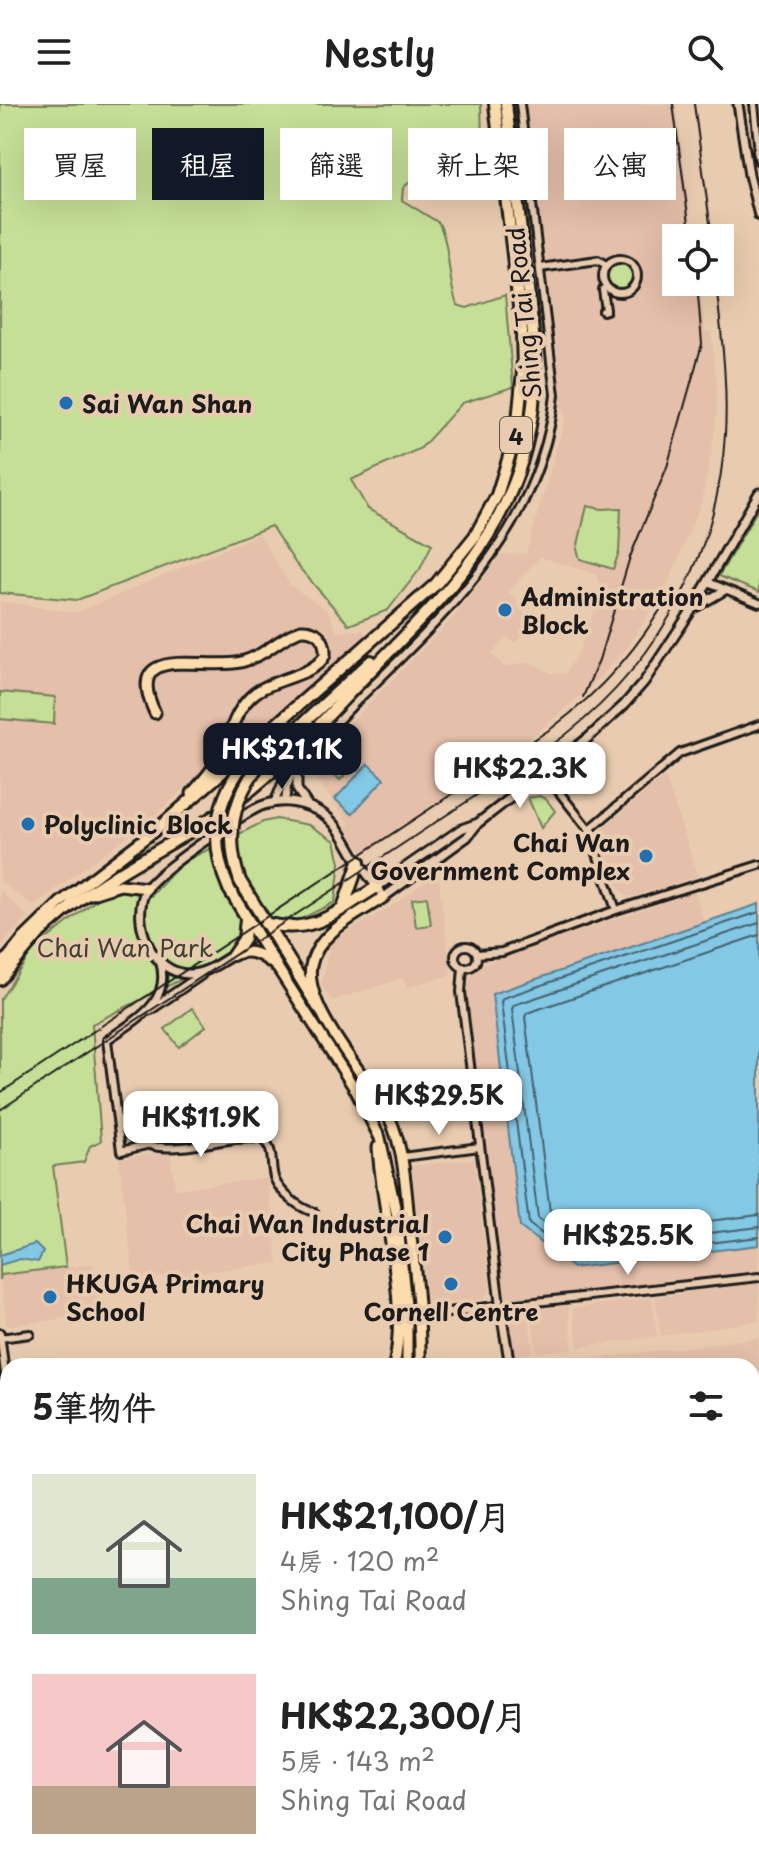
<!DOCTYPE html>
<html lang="zh-TW">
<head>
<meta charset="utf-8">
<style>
	body { margin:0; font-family:"Playpen Sans","LXGW WenKai TC",sans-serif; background:#f2f2f2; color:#222; height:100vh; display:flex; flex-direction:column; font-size:30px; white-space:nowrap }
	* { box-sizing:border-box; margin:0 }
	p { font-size:26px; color:#767676 }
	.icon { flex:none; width:44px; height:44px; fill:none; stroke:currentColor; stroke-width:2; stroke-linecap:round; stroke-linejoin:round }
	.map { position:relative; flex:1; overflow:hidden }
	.details { position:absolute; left:0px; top:1254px; width:760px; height:514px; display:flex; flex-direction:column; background:#fff; border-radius:24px 24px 0 0; box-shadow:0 8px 32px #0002 }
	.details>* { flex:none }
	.guide { position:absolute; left:24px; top:24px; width:712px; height:72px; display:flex; gap:16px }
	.buttons { position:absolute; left:662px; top:120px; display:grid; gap:16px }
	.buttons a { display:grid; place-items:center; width:72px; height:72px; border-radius:0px; background:#fff; box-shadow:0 8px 32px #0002; font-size:40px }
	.price { position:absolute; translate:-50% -68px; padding:0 18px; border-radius:16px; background:#fff; color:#222; font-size:26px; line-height:52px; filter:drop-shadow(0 2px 4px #0008) }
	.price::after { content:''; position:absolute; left:50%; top:48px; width:24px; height:18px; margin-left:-12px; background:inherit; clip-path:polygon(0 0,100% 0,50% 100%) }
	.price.on { background:#111827; color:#fff }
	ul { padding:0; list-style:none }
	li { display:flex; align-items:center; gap:24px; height:200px; padding:0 32px }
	li span { display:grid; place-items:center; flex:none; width:224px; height:160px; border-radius:0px; color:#555 }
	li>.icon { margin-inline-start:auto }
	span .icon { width:96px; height:96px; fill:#fffc; stroke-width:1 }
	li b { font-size:34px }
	h2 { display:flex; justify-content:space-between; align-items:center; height:96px; padding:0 32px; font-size:34px }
	.pill { padding:0 28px; border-radius:0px; background:#fff; box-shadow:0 8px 32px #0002; font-size:28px; line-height:72px }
	.pill.on { background:#111827; color:#fff }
	header { display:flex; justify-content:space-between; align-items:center; height:104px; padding:0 32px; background:#fff; font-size:36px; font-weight:600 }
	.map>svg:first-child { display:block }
</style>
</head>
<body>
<header><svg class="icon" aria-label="menu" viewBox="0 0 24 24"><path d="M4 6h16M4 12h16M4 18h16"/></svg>Nestly<svg class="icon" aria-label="search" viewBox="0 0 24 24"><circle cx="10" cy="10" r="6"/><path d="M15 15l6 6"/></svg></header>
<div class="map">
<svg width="759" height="1767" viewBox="0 0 759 1767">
	<rect width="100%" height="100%" fill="#e9ccaf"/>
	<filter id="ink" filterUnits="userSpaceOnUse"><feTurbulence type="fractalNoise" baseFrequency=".0125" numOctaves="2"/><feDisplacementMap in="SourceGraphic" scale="16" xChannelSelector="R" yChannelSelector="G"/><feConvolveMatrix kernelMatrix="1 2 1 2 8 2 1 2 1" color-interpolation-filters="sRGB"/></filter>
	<g filter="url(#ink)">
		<path fill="#e4bfa9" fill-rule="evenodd" d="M526,0H676L693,134H676V178H699L705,228H711L717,280V308L711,352L701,399L667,482L628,542L593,581L521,642L362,748L347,723L350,720L313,671L311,659L453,514L501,451L526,450L566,312L559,299L557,247ZM540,453L595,470L601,482L588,526L578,549L565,570L551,569L529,558L505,563L491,551L507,533L515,539L532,520L529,513L516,501L517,496L508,488Z
			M259,430L290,481L328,507L337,528L365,526L362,537L299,592L184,685L154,712L33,802L0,777V497L76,509Z
			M665,672L698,772L635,792H626L613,775L599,734L600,729L605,722Z
			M438,768L451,871L407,883L403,874L332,897L321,881L331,837L391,803Z
			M0,786L28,813L0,843Z
			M695,788L704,819L759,848V1167L505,1195L494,1130L467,884L470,873L483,860Z
			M170,1048L175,1085L267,1074L278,1159L134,1176L119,1054Z
			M474,1055L490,1186L483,1195L433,1201L427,1196L412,1062Z
			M93,1160L99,1210L7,1222L0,1171Z
			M759,1179V1217L661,1232L655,1193Z
			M652,1194L657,1232L578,1243L572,1204Z
			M568,1202L573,1245L536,1249L531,1206Z
			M529,1207L533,1249L519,1251L514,1249L509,1212L513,1208Z
			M759,1234V1279L752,1280V1262H534Z
			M752,1564L759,1568L758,1647L752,1637Z
			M663,1760H747L749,1767H655L656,1764Z"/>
		<path fill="#c5df96" stroke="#707e59" stroke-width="2" d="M0,0H481L482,37L431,59L403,84L402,96L439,119C451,145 447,174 457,201L467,204L505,191L513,283L462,299L421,344L351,376L368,405L432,440L420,465L388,506L349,521L296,460L271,422L77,496L0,489Z
			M605 172a15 15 0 1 1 30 0a15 15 0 1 1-30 0Z
			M587,402L602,405L621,404L619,448L613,465L580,455L577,445Z
			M759,403V488L719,472Z
			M0,588L55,593L54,620L0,615Z
			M338,633L360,655L340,676L318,654Z
			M539,692L546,695L555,707L541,724L528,694Z
			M276,715L309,721L335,737L340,759L335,798L92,920L101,1037L90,1042L84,1058L53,1062L66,1163L1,1171L0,1176V896L33,846L96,796L118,785L151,792L183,758L263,718Z
			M427,793L431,821L416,823L412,795Z
			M192,904L206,922L179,943L165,925Z
			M0,1521L8,1531V1607L0,1606Z
			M0,1638L8,1645V1760H11L8,1767H0Z
			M38,1760H195L194,1767H32Z
			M222,1760H335L339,1767H220Z
			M370,1760H533L523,1767H373Z"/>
		<path fill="#83c8e4" stroke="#5a8394" stroke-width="2" d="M368,660L384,675L352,710L335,695Z
			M759,800V1141L573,1164L520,1123L492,890Z
			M35,1140L43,1148L38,1158L20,1155L0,1161V1151Z"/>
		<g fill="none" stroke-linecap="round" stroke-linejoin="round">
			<path stroke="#45616c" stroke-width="2" d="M759,808L503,894L501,898L529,1120L576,1155L759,1133
				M759,819L514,901L512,905L538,1114L578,1145L759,1123
				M759,831L527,909L525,913L550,1108L582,1132L759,1111"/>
			<path stroke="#5a8394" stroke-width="2" d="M11,1767L14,1760
				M214,1767L215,1760"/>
			<g stroke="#1c1c1c" stroke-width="12">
				<path id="minor" d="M754,0L758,39
					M759,35L757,47L759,57
					M603 172a17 17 0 1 1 34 0a17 17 0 1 1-34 0Z
					M540,164L598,156L606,161
					M603,207L606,206L603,186L606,182
					M708,478L759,499
					M544,669L589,726L616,806
					M285,698L287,683L293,667
					M274,699L286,671C312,645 336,618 362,592C450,506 541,422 555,291L520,0
					M589,726L680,649L759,621
					M455 853a11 11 0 1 1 22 0a11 11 0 1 1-22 0Z
					M477,850L502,848L616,806L759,761
					M463,863L461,888L500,1202L759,1173
					M118,1014C145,1070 217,1028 262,1035C276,1045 269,1061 275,1076C281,1089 300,1105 314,1108
					M146,1041L121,1047L107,936C135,916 172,899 160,858
					M402,1053L480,1043
					M0,1229L8,1294
					M0,1234L30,1230
					M752,1290L759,1289
					M752,1357L759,1356
					M0,1459L8,1458
					M0,1619L8,1623
					M357,1760L360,1767"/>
			</g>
			<g stroke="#1c1c1c" stroke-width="13">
				<path id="tertiary" d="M738,0L749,71L759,112
					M696,503L725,486
					M297,660V685L308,702
					M377,783L461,725L475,720
					M233,851C219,859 206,870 189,870C151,870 130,816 146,786C155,769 245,707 264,701C284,694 306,699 323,710C340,721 348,742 359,759C367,770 376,782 384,793L467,733L478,719L588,634L624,601L644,578L691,507L759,389
					M150,906L201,871
					M420,1212L500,1202L510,1262
					M752,1459L759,1463
					M752,1469L759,1473"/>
			</g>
			<g stroke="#1c1c1c" stroke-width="14">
				<path id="secondary" d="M752,1500L759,1488
					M752,1521L759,1508
					M752,1682L759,1712
					M752,1722L759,1752"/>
			</g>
			<g stroke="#1c1c1c" stroke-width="15">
				<path id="primary" d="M384,793C359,810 317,828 311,862C304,902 360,965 382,1000C404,1035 405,1077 409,1117C415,1165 421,1213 420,1262
					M233,851C251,843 263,852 277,863L355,985L380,1034L397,1112L407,1211V1262
					M378,1043C382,1111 409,1196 394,1262
					M0,1372L8,1371
					M0,1385L8,1383"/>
			</g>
			<g stroke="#1c1c1c" stroke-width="15">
				<path id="trunk" d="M155,609C121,537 204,567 241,558C267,551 280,533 301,526C317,525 326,535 325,551C315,572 274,574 255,589C233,607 231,631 219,654C212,667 202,678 192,689
					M92,790L120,781L147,784
					M0,863L23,835L61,798L166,718
					M0,876L41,828L75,799"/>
			</g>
			<g stroke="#1c1c1c" stroke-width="16">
				<path id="motorway" d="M263,656L371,557
					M162,721L436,480L475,432L497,391L517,327L523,267L522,227L495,0
					M240,777L318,903
					M229,785L277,863
					M72,801C123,762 183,736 235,698C280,665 319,621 357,581C441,493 519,429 533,301C538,255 531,208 525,162C519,108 512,54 506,0
					M344,801L359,758
					M265,819C314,832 337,807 377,783
					M233,851L244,835L246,815"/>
			</g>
			<use href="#minor" stroke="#e9ccaf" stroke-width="6"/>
			<use href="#tertiary" stroke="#e9ccaf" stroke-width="7"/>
			<use href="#secondary" stroke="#e9ccaf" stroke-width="8"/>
			<use href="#primary" stroke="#fcdcac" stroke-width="9"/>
			<use href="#trunk" stroke="#fcdcac" stroke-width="9"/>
			<use href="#motorway" stroke="#fcdcac" stroke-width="10"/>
			<path stroke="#1c1c1c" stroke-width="2" d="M673,0L691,134
				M694,0L712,134
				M583,593L599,556L630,453L667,363L702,240L697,178
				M0,989L552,624C601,587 640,543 670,489
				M0,1006L545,646C650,573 718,458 725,330C728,279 721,228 716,178"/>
			<g stroke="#1c1c1c" stroke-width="16" stroke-linecap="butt">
				<path id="motorway-bridge" d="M240,777C224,733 233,692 263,656
					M229,785C207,736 216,693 249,653"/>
			</g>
			<use href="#motorway-bridge" stroke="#fcdcac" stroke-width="10"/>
		</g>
	</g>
	<g fill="#1f6fb2" stroke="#e9ccaf" stroke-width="3">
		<circle cx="66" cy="299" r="8"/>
		<circle cx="505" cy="506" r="8"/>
		<circle cx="28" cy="720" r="8"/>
		<circle cx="646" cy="752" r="8"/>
		<circle cx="445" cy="1133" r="8"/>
		<circle cx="451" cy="1180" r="8"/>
		<circle cx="50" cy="1193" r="8"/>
	</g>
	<g text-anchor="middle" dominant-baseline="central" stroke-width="8" stroke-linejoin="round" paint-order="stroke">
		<rect fill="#e9ccaf" stroke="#5a5148" stroke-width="2" x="500" y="313" width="32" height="36" rx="6"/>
		<g font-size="22" font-weight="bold" fill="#1c1c1c">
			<text x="516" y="331">4</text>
		</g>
		<g font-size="24" fill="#1c1c1c" stroke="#e9ccaf">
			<text transform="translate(523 209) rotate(-96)">Shing Tai Road</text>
		</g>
		<g font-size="24" font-weight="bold" fill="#1c1c1c" stroke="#e9ccaf" text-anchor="start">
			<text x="82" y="299">Sai Wan Shan</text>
			<text x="521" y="492">Administration<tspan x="521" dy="28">Block</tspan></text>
			<text x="44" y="720">Polyclinic Block</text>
			<text x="630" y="738" text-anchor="end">Chai Wan<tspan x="630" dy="28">Government Complex</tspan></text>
			<text x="429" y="1119" text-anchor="end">Chai Wan Industrial<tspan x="429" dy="28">City Phase 1</tspan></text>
			<text x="66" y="1179">HKUGA Primary<tspan x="66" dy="28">School</tspan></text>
			<text x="451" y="1207" text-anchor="middle">Cornell Centre</text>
		</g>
		<g font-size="24" fill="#3e4334" stroke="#e9ccaf">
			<text x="125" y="843">Chai Wan Park</text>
		</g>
	</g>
</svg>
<div class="buttons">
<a><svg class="icon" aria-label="locate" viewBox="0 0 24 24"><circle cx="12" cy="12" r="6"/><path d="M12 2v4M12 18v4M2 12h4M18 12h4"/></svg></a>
</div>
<b class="price on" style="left:282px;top:687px">HK$21.1K</b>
<b class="price" style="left:520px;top:706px">HK$22.3K</b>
<b class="price" style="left:439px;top:1033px">HK$29.5K</b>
<b class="price" style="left:201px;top:1055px">HK$11.9K</b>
<b class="price" style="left:628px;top:1173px">HK$25.5K</b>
<div class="guide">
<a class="pill">買屋</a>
<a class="pill on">租屋</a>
<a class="pill">篩選</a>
<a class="pill">新上架</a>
<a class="pill">公寓</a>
</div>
<section class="details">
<h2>5筆物件<svg class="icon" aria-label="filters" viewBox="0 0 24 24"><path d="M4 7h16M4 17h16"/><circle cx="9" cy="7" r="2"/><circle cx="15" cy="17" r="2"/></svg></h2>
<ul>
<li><span style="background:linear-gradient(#dfe7d0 65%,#7fa58c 0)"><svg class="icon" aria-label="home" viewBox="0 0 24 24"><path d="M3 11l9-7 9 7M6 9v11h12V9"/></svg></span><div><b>HK$21,100/月</b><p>4房 · 120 m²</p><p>Shing Tai Road</p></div></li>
<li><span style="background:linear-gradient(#f6c9c9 70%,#b9a48a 0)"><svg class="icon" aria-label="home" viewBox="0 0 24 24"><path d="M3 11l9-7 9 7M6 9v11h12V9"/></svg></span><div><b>HK$22,300/月</b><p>5房 · 143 m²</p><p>Shing Tai Road</p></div></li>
</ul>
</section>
</div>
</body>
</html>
